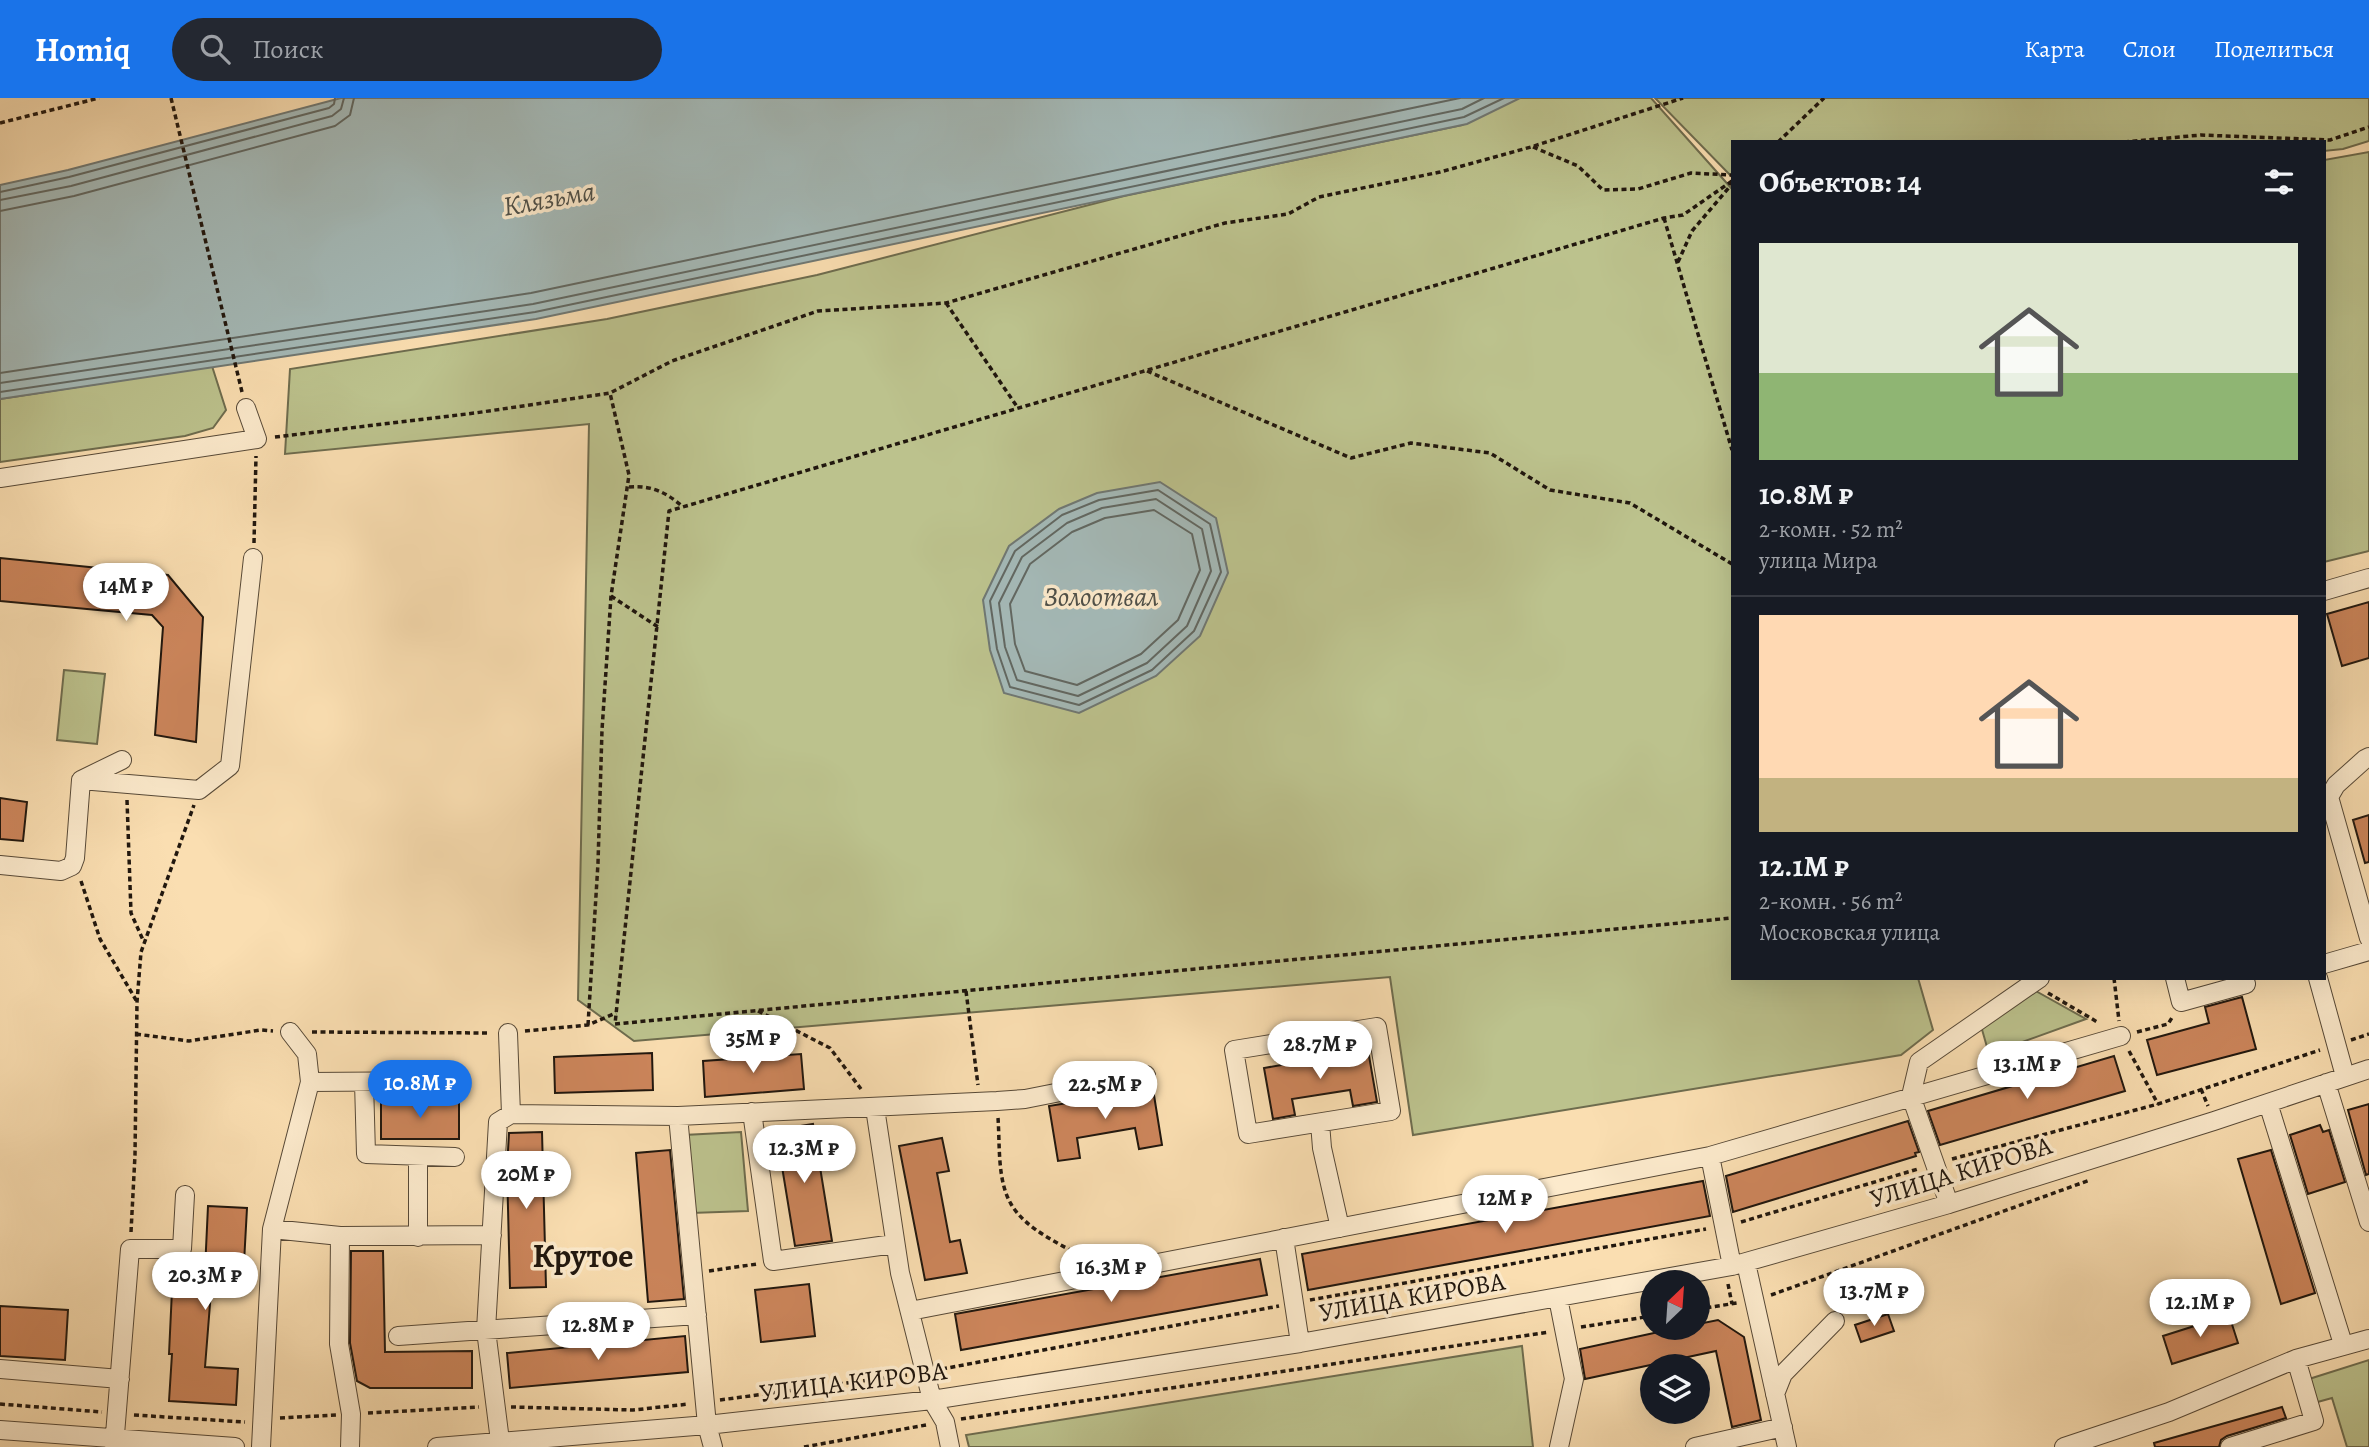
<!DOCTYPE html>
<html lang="ru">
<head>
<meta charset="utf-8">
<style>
	body { margin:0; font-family:Alegreya,serif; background:#242831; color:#f1f3f6; height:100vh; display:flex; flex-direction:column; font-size:26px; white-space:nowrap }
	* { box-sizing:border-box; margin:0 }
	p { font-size:23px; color:#9ea1a6 }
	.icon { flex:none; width:38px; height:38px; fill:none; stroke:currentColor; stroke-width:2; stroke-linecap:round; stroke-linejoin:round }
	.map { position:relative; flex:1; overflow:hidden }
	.drawer { position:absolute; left:1731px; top:42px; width:595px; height:840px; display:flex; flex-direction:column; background:#171b24; border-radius:0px; box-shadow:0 7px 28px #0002 }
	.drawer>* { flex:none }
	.needle { width:46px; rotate:25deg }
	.buttons { position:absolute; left:1640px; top:1172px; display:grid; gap:14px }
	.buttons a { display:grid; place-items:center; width:70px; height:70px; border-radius:50%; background:#171b24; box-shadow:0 7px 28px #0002; font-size:35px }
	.price { position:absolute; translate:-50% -60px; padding:0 16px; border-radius:24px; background:#fff; color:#222; font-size:23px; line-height:46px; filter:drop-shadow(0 2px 4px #0008) }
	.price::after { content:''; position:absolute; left:50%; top:42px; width:21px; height:16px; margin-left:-10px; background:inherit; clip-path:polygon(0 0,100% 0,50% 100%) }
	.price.on { background:#1a73e8; color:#fff }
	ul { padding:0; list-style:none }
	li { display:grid; align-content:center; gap:14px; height:371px; padding:0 28px }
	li+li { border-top:2px solid #363941 }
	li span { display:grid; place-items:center; height:217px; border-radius:0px; color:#555 }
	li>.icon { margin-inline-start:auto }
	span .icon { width:126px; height:126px; fill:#fffc; stroke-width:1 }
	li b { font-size:30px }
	h2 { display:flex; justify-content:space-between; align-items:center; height:84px; padding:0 28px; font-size:30px }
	header { display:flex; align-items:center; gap:42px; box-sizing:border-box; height:98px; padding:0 35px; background:#1a73e8; color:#fff }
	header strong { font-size:33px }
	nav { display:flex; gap:38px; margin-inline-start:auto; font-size:24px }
	.search { width:490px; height:63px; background:#242831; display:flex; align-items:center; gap:18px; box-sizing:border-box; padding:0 24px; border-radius:38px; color:#9ea1a6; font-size:26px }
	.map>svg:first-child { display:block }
</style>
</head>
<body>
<header>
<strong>Homiq</strong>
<div class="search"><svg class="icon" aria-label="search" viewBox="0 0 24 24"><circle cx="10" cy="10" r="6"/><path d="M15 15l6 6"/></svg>Поиск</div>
<nav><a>Карта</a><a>Слои</a><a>Поделиться</a></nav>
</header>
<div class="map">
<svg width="2369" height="1349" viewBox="0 0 2369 1349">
	<rect width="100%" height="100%" fill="#fadeb1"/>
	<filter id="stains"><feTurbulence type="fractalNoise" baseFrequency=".00286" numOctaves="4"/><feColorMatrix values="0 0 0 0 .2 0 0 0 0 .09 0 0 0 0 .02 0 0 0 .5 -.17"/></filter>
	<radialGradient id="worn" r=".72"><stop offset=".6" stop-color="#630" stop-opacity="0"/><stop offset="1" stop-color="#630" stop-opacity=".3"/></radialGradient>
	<path fill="#bcc28d" stroke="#6e6c4e" stroke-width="2" d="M1518,0H1651L1732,91V880H1918L1933,932L1901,957L1413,1037L1390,879L634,943L578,902L589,326L285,356L290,271L607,221L817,177L1124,98L1462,27Z
		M1655,0H2369V43L2343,51L2324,53V44H1732V79Z
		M2369,54V453L2324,464V62Z
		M212,268L226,312L213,330L185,338L0,364V301Z
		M64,572L105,576L97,646L57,642Z
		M2034,892L2086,921L1989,956L1981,928Z
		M741,1034L748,1113L691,1115L684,1037Z
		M1522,1248L1533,1349H969L966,1337Z
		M2369,1262V1349H2347L2332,1300L2314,1305L2306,1282Z"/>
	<path fill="#a4b9b7" stroke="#707873" stroke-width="2" d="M341,0H1520L1467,26L536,221L0,301V87L68,72Z
		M1160,384L1216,420L1228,475L1200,538L1156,578L1079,615L1004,595L990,552L983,502L1009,448L1059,411L1097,395Z"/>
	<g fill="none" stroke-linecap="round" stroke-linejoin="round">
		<path stroke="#626862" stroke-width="2" d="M0,94L69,79L329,10L334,6L335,0
			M0,102L71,88L332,18L341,11L344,0
			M0,113L74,98L335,28L350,17L354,0
			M0,275L531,195L1460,0
			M0,285L533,206L1462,11L1484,0
			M0,294L535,214L1464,19L1504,0
			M1158,392L1210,426L1221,474L1194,533L1152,572L1079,607L1010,589L997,551L990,503L1015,453L1062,417L1099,402Z
			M1156,401L1202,431L1211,473L1187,528L1147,565L1078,598L1017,582L1005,549L999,505L1022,459L1067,425L1102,410Z
			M1154,412L1192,436L1200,472L1178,522L1141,556L1077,587L1025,573L1015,546L1010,506L1030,466L1072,434L1105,420Z"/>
	</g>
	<path fill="#cc855b" stroke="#21170e" stroke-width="2" d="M0,460L168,477L203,519L196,644L155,637L163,529L152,517L0,503Z
		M2369,504V560L2342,568L2327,516Z
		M0,700L27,704L23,743L0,741Z
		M2369,717V764L2365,765L2353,722Z
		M2242,899L2256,951L2157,977L2147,942L2209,925L2205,909Z
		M1368,952L1377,1004L1353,1008L1350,992L1292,1001L1295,1017L1273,1021L1264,970Z
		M652,955L653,992L555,995L554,959Z
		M801,956L804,991L705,999L703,963Z
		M2114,958L2125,993L1940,1047L1928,1013Z
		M1153,991L1162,1047L1139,1051L1135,1030L1077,1040L1080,1060L1058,1063L1049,1008Z
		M381,1002H459V1041H381Z
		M2369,1006V1076L2366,1077L2348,1012Z
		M1908,1023L1919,1054L1915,1055L1916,1058L1733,1114L1726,1078Z
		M813,1026L832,1143L795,1148L776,1032Z
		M2320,1027L2323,1034L2329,1032L2345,1084L2308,1096L2290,1037Z
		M542,1034L546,1189L510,1190L507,1070L509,1035Z
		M942,1040L949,1073L937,1075L950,1144L960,1142L967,1175L925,1182L899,1048Z
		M670,1052L684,1201L648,1204L636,1055Z
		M2271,1052L2315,1195L2281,1206L2238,1061Z
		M1703,1083L1710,1118L1308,1192L1302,1156Z
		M208,1108L247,1110L243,1183L212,1181L205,1269L238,1271L236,1307L169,1303L172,1256H169L173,1171L205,1172Z
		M351,1153H383L385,1254L472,1253V1290H370L357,1283L350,1245Z
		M1260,1161L1267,1197L961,1252L955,1216Z
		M809,1186L815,1238L761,1244L755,1192Z
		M0,1208L68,1212L65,1262L0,1258Z
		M1888,1216L1894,1233L1861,1244L1855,1227Z
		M2229,1217L2238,1245L2172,1266L2163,1238Z
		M1718,1222L1744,1239L1761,1322L1732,1329L1716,1253L1585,1281L1580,1251L1677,1230H1698V1226Z
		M685,1238L688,1274L510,1290L507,1255Z
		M2282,1309L2286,1320L2227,1338L2221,1342L2219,1349H2155L2154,1345Z"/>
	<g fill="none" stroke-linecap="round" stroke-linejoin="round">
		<g stroke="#574937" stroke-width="20">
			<path id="minor" d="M0,380L257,341L246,310
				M2324,493L2369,480
				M81,682L122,662
				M2329,699L2369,840
				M2324,700L2329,699L2336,687L2365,661L2369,659
				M0,767L61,773L72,768L75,760L81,682L199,692L230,668L253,460
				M2324,866L2369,853
				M2175,880L2181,904L2246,886L2244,880
				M2318,880L2345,978
				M1377,929L1391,1013L1248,1036L1234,952Z
				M310,984L443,983
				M364,984L366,1056L455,1059
				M2326,985L2369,1124
				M2268,1005L2343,1246
				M875,1010L900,1175L932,1302L945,1324L950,1349
				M752,1014L773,1163L894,1146
				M511,1016L678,1018L997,1003L1025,1001L1146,977
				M678,1018L707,1327L713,1349
				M1320,1025L1322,1050L1340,1130
				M1710,1058L1732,1168
				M418,1059V1139
				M1949,1106L1911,998L1919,964L2040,880
				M272,1131L340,1138L492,1137
				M340,1138L339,1246L351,1316L350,1349
				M1284,1140L1300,1245
				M1746,1165L1787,1349
				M1558,1200L1574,1281L1559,1349
				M910,1213L1710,1058L2121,938
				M398,1238L697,1217
				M0,1271L120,1281
				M1775,1296L1783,1276L1835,1223
				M0,1332L235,1349
				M500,1343L486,1232L498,1024L511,1016L508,935
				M114,1349L130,1151H182L185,1097
				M261,1349L272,1131L310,984L307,956L290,934
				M437,1349L707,1327L932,1302L1300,1245L1732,1168L1949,1106L2214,1023L2369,971
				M1695,1349L1783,1329
				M2064,1349L2169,1314L2296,1261L2369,1241
				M2230,1349L2314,1323L2296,1261"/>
		</g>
		<path stroke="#21170e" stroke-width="3.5" stroke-dasharray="5 3.5" stroke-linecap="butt" d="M171,0L242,294
			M0,25L99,0
			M1778,44L1824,0
			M2124,44L2201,37L2330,42L2369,29
			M1533,49L1578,68L1603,92L1638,91L1691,75L1732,77
			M1732,83L1683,117L1664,120L669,413L615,926L1732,820
			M1664,120L1732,352
			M1678,164L1692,133L1732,86
			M946,205L1018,310
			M1147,273L1351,360L1411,345L1490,355L1550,392L1630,405L1732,466
			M275,339L475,315L610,295L672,263L818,213L946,205L1225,125L1288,116L1319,99L1440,74L1531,49L1683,0
			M629,389C651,387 666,394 683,409
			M254,445L256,358
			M611,498L658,529
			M127,702L131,815L143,842
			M81,783L100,841L136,902
			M2114,880L2119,923
			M966,893L978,987
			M2048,895L2099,925
			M758,913L830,950L861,991
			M588,927L598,765L602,632L611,498L629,377L610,295
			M525,933L588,927L616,915
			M312,934L490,935
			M2137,934L2168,926L2173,918
			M136,936L189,943L261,932L273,933
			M2351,942L2369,936
			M2129,953L2158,1006
			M2201,991L2208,1008
			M998,1020C1000,1047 997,1082 1011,1106C1026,1132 1061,1146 1086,1161
			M1952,1061L2158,1006L2320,952
			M1741,1124L1918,1071
			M131,1134L135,1057L137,904L141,854L194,707
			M709,1173L757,1166
			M1728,1186L1732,1206
			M1771,1197L2090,1082
			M1310,1202L1706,1131
			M1698,1211L1737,1205
			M1581,1229L1652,1218
			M942,1271L1279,1208
			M720,1302L907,1277
			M0,1306L102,1314
			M511,1309L633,1312L689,1306
			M368,1315L479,1309
			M134,1317L245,1324
			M280,1320L336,1317
			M961,1321L1549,1234
			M804,1349L926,1327"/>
		<use href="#minor" stroke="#fceacc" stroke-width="18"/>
	</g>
	<g text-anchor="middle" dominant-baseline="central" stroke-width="7" stroke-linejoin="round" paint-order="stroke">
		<g font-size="26" fill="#21170e" stroke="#fceacc">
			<text transform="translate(1961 1074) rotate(-17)">УЛИЦА КИРОВА</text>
			<text transform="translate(1412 1199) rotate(-10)">УЛИЦА КИРОВА</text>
			<text transform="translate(853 1284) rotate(-7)">УЛИЦА КИРОВА</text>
		</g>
		<g font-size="28" font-style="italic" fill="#4f5049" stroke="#fceacc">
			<text transform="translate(549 101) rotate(-10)">Клязьма</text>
			<text x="1101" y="499">Золоотвал</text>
		</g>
		<g font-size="33" font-weight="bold" fill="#21170e" stroke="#fceacc">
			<text x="583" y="1157">Крутое</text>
		</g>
	</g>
	<rect width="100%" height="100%" filter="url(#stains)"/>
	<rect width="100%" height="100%" fill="url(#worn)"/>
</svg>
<div class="buttons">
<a><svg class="needle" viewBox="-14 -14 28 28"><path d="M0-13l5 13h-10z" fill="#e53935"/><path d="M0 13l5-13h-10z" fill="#9ea1a6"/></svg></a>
<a><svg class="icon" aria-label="layers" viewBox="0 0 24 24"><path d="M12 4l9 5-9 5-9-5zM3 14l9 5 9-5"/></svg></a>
</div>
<b class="price" style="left:126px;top:525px">14M ₽</b>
<b class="price" style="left:753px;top:977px">35M ₽</b>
<b class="price" style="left:1320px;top:983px">28.7M ₽</b>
<b class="price" style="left:2027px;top:1003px">13.1M ₽</b>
<b class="price on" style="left:420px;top:1022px">10.8M ₽</b>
<b class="price" style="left:1105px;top:1023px">22.5M ₽</b>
<b class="price" style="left:804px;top:1087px">12.3M ₽</b>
<b class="price" style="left:526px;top:1113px">20M ₽</b>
<b class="price" style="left:1505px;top:1137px">12M ₽</b>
<b class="price" style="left:1111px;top:1206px">16.3M ₽</b>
<b class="price" style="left:205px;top:1214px">20.3M ₽</b>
<b class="price" style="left:1874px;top:1230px">13.7M ₽</b>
<b class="price" style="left:2200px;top:1241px">12.1M ₽</b>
<b class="price" style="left:598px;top:1264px">12.8M ₽</b>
<section class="drawer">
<h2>Объектов: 14<svg class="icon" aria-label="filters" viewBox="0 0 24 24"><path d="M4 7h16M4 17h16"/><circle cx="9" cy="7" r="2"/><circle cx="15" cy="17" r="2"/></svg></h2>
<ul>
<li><span style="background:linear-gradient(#dfe7d0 60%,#8fb573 0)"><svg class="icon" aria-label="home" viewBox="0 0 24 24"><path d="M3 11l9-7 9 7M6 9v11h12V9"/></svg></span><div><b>10.8M ₽</b><p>2-комн. · 52 m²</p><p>улица Мира</p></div></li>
<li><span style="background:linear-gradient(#ffd9b3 75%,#c2b280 0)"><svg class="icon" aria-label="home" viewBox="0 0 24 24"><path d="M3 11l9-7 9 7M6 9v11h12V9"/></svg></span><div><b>12.1M ₽</b><p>2-комн. · 56 m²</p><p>Московская улица</p></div></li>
</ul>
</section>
</div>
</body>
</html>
